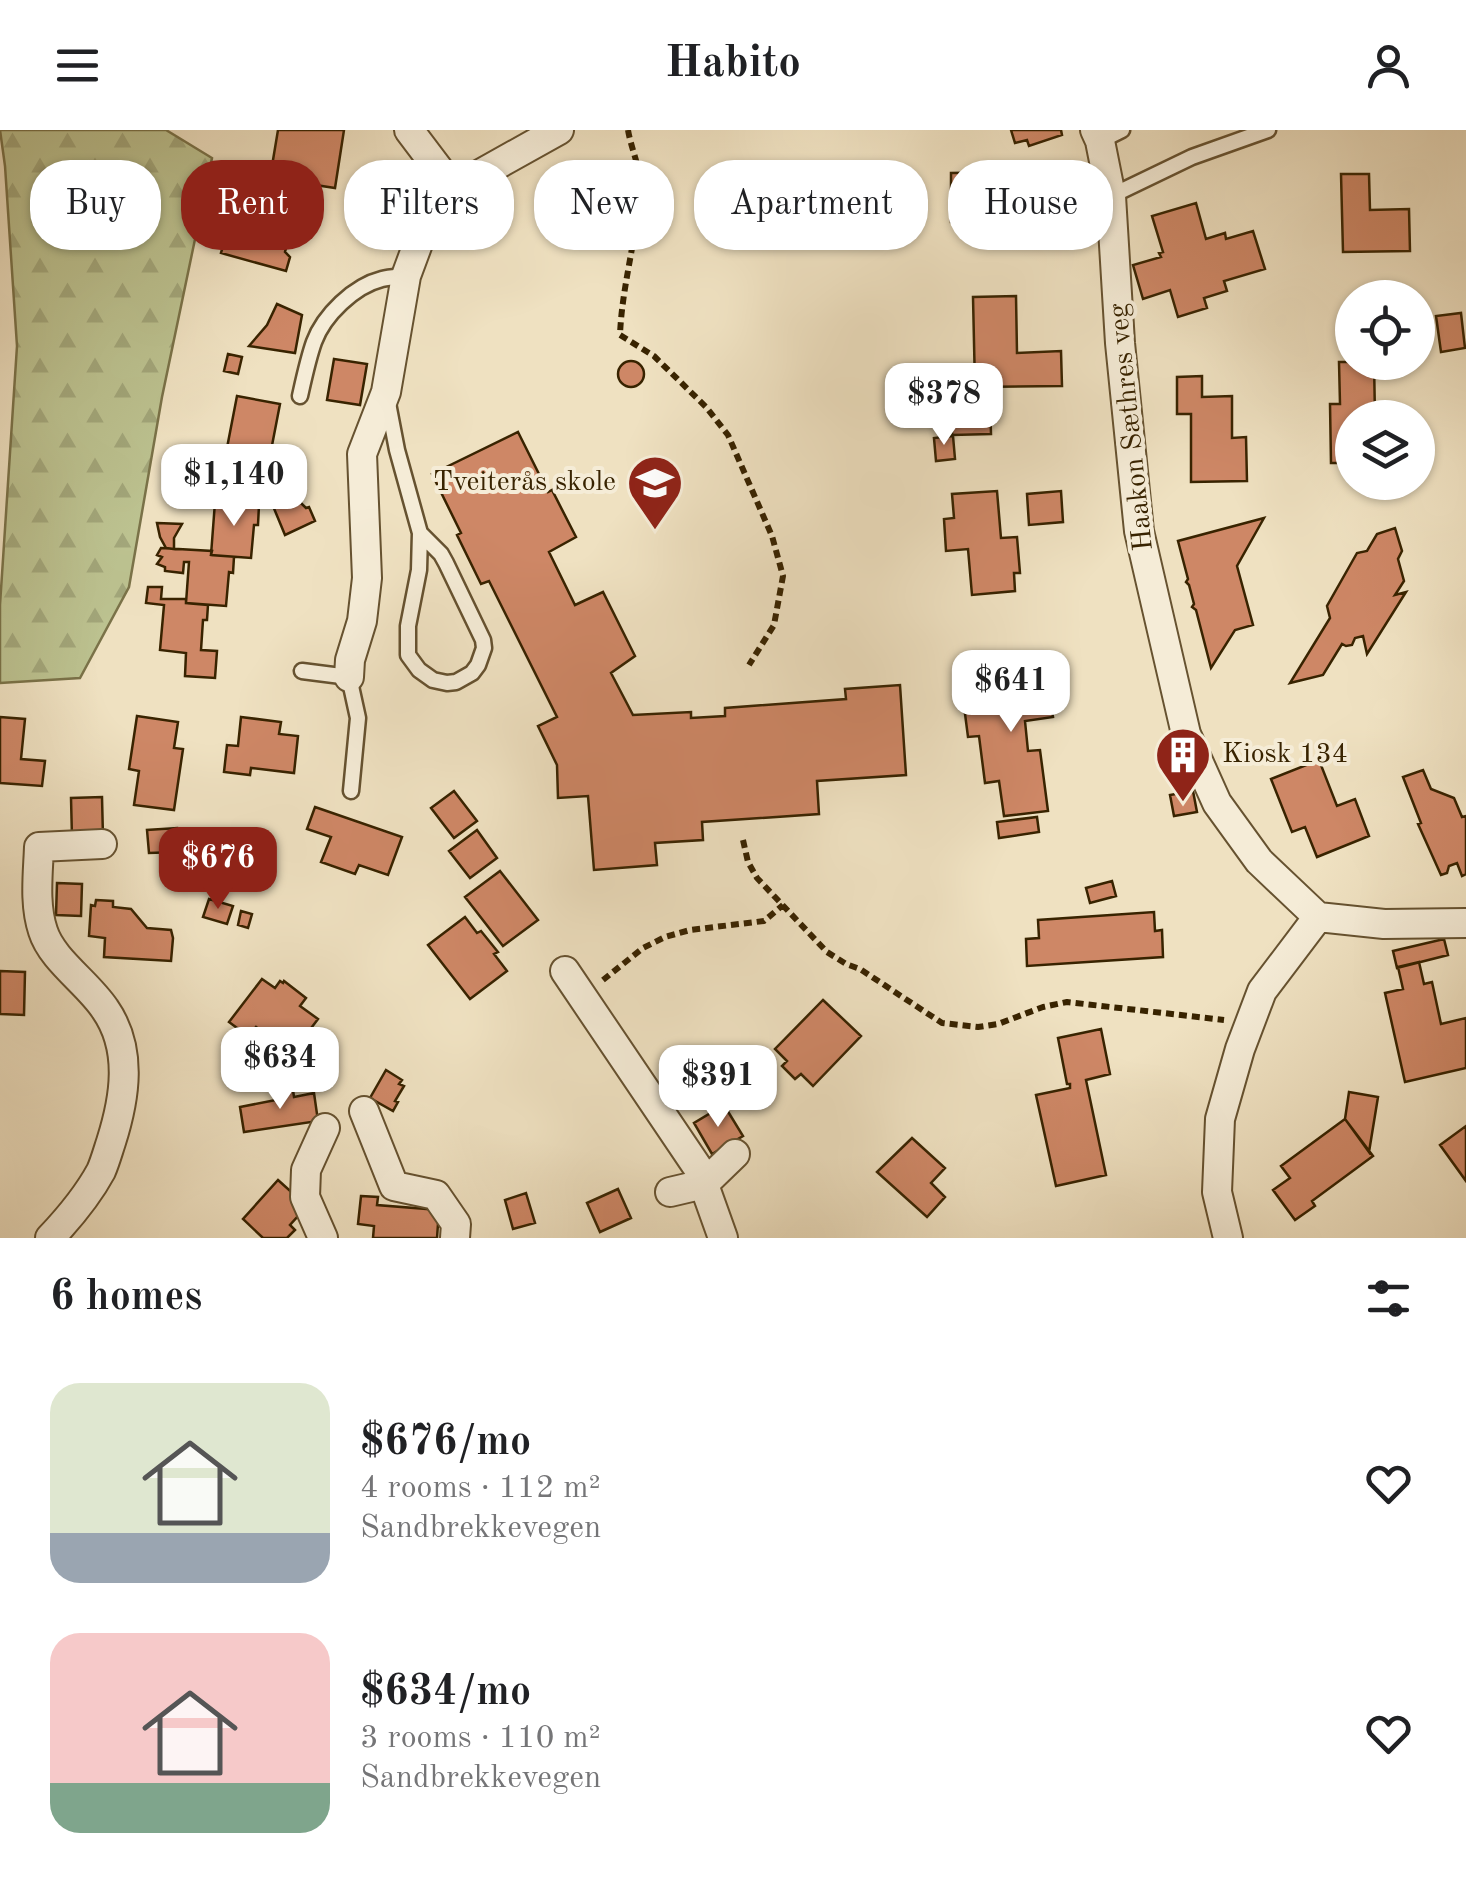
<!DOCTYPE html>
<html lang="en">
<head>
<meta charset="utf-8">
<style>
	body { margin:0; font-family:"Old Standard TT",serif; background:#f6f6f6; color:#202124; height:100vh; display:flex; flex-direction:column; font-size:38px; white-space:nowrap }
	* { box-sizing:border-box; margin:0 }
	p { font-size:32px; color:#757577 }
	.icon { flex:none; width:55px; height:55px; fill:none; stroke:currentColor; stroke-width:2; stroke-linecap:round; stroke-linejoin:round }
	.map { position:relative; height:1108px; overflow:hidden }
	.panel { display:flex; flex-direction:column; background:#fff; flex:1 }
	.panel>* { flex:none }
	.guide { position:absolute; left:30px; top:30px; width:1408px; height:90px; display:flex; gap:20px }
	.controls { position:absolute; left:1335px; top:150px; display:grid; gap:20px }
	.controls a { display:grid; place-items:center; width:100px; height:100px; border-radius:50%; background:#fff; box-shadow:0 2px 8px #0004; font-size:50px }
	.price { position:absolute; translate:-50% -85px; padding:0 22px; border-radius:20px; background:#fff; color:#222; font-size:32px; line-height:65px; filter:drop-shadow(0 2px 5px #0008) }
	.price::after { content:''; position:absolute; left:50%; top:60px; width:30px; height:22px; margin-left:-15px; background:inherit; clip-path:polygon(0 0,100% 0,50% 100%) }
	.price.active { background:#8f2418; color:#fff }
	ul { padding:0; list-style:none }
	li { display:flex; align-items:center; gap:30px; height:250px; padding:0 50px }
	li span { display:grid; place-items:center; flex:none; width:280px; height:200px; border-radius:30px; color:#555 }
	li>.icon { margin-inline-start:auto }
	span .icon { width:120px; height:120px; fill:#fffc; stroke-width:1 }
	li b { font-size:42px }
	h2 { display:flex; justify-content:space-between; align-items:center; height:120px; padding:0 50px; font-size:42px }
	.pill { padding:0 35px; border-radius:40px; background:#fff; box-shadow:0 2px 8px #0004; font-size:35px; line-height:90px }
	.pill.active { background:#8f2418; color:#fff }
	header { display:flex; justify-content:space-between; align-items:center; height:130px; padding:0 50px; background:#fff; font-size:45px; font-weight:800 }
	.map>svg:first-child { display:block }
</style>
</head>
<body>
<header><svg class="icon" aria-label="menu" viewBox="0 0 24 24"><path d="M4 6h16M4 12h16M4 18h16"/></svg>Habito<svg class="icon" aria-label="person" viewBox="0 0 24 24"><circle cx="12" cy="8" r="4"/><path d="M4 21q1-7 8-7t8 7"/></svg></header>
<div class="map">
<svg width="1466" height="1108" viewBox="0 0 1466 1108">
	<defs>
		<pattern id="forest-firs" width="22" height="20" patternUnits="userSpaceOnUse" patternTransform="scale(2.5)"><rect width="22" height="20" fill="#bcc290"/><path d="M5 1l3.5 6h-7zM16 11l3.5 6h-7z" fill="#a2a67a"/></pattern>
	</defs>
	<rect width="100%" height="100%" fill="#efe1c1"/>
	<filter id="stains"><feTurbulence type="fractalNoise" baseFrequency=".002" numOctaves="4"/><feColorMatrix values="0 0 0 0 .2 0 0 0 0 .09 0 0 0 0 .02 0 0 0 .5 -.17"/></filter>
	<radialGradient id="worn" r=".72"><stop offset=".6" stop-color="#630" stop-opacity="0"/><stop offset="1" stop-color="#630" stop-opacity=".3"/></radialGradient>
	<path fill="url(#forest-firs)" stroke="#7a7248" stroke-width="2.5" d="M0,0H166L212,28L162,267L129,457L80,548L0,553V475L17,216L5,36Z"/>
	<path fill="#ce8766" stroke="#382300" stroke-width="2.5" d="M278,0H344L335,58L270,48Z
		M1011,0H1061L1062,5L1029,16L1027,10L1015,13Z
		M1027,42V102H1004V91L951,92V43Z
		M1341,44H1369L1370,80L1409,79L1410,121L1343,122Z
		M1196,73L1206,109L1225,103L1226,109L1253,101L1265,139L1224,151L1227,161L1204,168L1207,178L1178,187L1170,160L1143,169L1133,135L1161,127L1159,123L1163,122L1152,86Z
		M263,83L274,84L271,94L291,100L285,122L290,127L286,141L221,123L232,85L261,92Z
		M1016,166L1017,223L1061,221L1062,256L975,257L973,167Z
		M277,174L302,185L295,223L249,216L267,195Z
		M1461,183L1465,218L1441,222L1436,186Z
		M228,224L242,227L238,244L224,241Z
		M334,229L367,234L360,275L327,270Z
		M618 244a13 13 0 1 1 26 0a13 13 0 1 1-26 0Z
		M1339,232H1374L1375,287H1383L1352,288V333H1331L1330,274H1340Z
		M1202,246V267L1232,266V308L1246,307L1247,351L1191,352V284H1177V247Z
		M237,266L280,274L269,331L226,323Z
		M952,273H990L991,304L952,305Z
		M518,302L548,362L552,360L576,407L549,422L575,475L603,462L635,526L611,543L633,585L691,582V588L725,586V578L846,569L845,559L900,555L906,645L817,651L819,684L702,692L703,710L655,713L657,735L594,740L588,666L558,668L557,635L538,596L557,587L489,451L481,454L457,405L461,403L432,344Z
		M953,306L955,329L936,331L934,308Z
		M997,361L1001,408L1017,407L1020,443H1014L1015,461L972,465L968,419L946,421L944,389L954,388L952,364Z
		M1061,361L1063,392L1029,395L1027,364Z
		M293,367L295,372L298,370L306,378L309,377L315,391L285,405L273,376Z
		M215,372L259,375L258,395H254L251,428L211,425Z
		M1264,388L1237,436L1253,495L1235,500L1211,538L1196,480L1192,477L1194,474L1189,455L1186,452L1188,449L1178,411Z
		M157,393L182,394L174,408V419L166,418L160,407Z
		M1395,398L1402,421L1398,429L1404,451L1395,465L1406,462L1367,524L1363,506L1355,508L1352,515L1346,516L1342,514L1323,545L1290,553L1330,488L1327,476L1357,423L1367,421L1377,404Z
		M161,418L212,421L211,425L234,427L233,443L229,442L226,476L186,473L189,432H184L183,443L165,441V437L157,434L162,427L157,425Z
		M148,457H162L161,469H186V473L208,475L207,490H203L201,520L217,521L215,548L185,546L186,523L160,520L164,475L146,473Z
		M994,539V542L1017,539L1018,544L1046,540L1053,587L1025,591L1028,621L1040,620L1048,681L1004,686L999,651L985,653L979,606L968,607L964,576L975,574L971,545Z
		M137,586L178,592L174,618L183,619L174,680L134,675L139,641L129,639Z
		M0,587L25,589L21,629L45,631L42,656L0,653Z
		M241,587L281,592L279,604L298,606L294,643L251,638L250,645L224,642L227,615L238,616Z
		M1319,630L1337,676L1355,669L1369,706L1317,727L1305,697L1292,702L1271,649Z
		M1423,640L1431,659L1454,668L1462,687L1466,686V744L1462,746L1457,733L1449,736L1447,743L1441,745L1418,694L1421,693L1403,647Z
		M454,661L477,691L454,708L431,678Z
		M1193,661L1197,682L1174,686L1170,665Z
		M102,667L103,707L72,708L71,668Z
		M315,677L402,707L388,745L359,735L355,744L321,732L331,707L307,699Z
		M1037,687L1039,702L999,708L997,692Z
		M177,698L178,722L149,723L147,700Z
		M477,700L497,728L470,748L449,721Z
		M500,741L538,790L503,816L465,767Z
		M1112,751L1116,766L1090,773L1086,758Z
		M57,753L82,754L81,786L56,785Z
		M209,769L233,776L227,794L203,787Z
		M96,770L113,771V777L131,779L147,798L171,800L173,808L171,831L104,827L105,808L89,806L91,775L95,776Z
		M241,781L252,784L248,798L238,795Z
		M1154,782L1155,801L1162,800L1163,827L1027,836L1026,809L1039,808L1038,790Z
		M465,787L477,803L481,801L498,822L494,824L507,841L470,869L428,815Z
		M1444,809L1448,825L1397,838L1393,821Z
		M1419,832L1424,854L1432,852L1441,894L1466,888V938L1405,952L1385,863L1403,859L1398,837Z
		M0,841L25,842L24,885L0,884Z
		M262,849L275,858L280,851L283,853L284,851L306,868L300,876L318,889L296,918L278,905L274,911L256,897L248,906L229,892Z
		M823,870L861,906L813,956L801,944L795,949L782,936L787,931L775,919Z
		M1101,899L1110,944L1086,950L1106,1045L1056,1056L1036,965L1070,958V954H1067L1058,908Z
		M386,940L402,950L399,954L404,956L395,971L398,972L393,981L370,968Z
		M293,960L294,967L314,963L318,991L244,1002L240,977L281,969L280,962Z
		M1349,962L1378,967L1369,1022L1345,989Z
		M724,975L743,1006L712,1024L694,993Z
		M1345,989L1373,1026L1312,1071L1315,1076L1295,1090L1273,1060L1290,1048L1281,1036Z
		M1466,996V1051L1440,1015Z
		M912,1008L945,1038L931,1053L945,1067L927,1087L877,1042Z
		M278,1050L307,1076L290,1095L295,1100L287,1108H263L243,1089Z
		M618,1059L631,1088L600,1102L587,1073Z
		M526,1063L535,1093L513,1099L505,1070Z
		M361,1066L378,1067L377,1075L439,1080L437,1108H373L374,1096L358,1094Z"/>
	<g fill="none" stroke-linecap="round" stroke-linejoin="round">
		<g stroke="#665230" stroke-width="19">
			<path id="lane" d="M1100,11L1122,0
				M1111,66L1192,27L1268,0
				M300,266C304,248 308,229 314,212C324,185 354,156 382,149C390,147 398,147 406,146
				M388,273L397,320L420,403L419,440L408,496V525L419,540L433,550L447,553L456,552L472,543L478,535L484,518L483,510L446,433L441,424L420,403
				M302,541L349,547L358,588L351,661"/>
		</g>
		<g stroke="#665230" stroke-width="32">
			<path id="street" d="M409,0L455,61
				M1095,0L1100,11L1111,66L1120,213L1139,401L1186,604L1217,673L1259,731L1318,787L1384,794L1466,793
				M349,547L350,530L362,491L367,448L362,324L386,262L406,146L423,100L455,61L475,47L559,0
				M565,841L698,1038L723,1108
				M364,981L394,1056L436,1065L456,1094L455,1108
				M670,1062L704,1054L735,1024
				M50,1108C68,1089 88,1065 101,1041C105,1032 108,1021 111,1012C125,968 133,919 105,879C88,853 52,830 43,801C34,774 38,744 39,717L102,714
				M323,1108L305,1067L306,1040L325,998
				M1228,1108L1217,1062L1220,989L1240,919L1262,861L1318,787"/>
		</g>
		<path stroke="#382300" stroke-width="6" stroke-dasharray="8 5" stroke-linecap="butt" d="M628,0C631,18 640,37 640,54C638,105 622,154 620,205L654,226L706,277L728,305L772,406L783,446L774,495L749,535
			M743,710L748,732L757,748L827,822L846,834L860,839L942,893L978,897L998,894L1043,877L1067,872L1224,890
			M603,850L643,818L665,807L690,800L764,791L783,775"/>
		<use href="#lane" stroke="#f5ecd7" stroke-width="14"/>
		<use href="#street" stroke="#f5ecd7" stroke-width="28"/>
	</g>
	<defs>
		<g id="school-pin" transform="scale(2.875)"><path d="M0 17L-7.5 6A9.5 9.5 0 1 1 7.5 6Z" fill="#8f2418" stroke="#f5ecd7"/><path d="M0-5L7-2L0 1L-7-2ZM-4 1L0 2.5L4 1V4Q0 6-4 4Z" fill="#fff"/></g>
		<g id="building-pin" transform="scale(2.875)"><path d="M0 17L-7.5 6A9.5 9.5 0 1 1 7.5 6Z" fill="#8f2418" stroke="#f5ecd7"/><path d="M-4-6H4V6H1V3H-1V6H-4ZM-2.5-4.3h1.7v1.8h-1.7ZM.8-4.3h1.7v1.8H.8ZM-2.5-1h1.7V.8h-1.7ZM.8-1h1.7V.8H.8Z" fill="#fff"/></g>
	</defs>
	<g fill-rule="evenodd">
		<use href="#school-pin" x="655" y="353"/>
		<use href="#building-pin" x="1183" y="625"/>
	</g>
	<g text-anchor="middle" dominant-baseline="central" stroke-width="8" stroke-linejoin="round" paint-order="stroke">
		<g font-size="28" fill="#382300" stroke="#f5ecd7">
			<text transform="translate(1132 297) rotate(-96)">Haakon Sæthres veg</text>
		</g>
		<g font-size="28" fill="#382300" stroke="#f5ecd7" text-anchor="end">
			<text x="616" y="353">Tveiterås skole</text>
			<text x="1222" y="625" text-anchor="start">Kiosk 134</text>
		</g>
	</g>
	<rect width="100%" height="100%" filter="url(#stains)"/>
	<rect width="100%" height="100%" fill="url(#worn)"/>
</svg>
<div class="controls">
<a><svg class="icon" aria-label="locate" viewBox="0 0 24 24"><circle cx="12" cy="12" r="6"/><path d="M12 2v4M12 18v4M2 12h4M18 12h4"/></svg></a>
<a><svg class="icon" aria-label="layers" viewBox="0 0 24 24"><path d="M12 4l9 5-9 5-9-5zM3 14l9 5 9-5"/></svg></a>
</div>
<b class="price" style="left:944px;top:318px">$378</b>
<b class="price" style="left:234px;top:399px">$1,140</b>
<b class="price" style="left:1011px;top:605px">$641</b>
<b class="price active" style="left:218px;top:782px">$676</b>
<b class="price" style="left:280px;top:982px">$634</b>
<b class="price" style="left:718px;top:1000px">$391</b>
<div class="guide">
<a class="pill">Buy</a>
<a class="pill active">Rent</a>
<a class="pill">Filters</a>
<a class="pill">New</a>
<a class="pill">Apartment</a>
<a class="pill">House</a>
</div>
</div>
<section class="panel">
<h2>6 homes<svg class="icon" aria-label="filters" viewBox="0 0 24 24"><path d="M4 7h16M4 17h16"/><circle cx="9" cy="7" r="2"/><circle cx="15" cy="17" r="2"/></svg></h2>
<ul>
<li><span style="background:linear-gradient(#dfe7d0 75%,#9aa5b1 0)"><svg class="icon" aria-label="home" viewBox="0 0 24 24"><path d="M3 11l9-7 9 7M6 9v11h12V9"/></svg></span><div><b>$676/mo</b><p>4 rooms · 112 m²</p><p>Sandbrekkevegen</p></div><svg class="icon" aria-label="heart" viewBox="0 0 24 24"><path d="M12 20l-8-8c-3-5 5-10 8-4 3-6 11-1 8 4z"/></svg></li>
<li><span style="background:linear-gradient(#f6c9c9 75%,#7fa58c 0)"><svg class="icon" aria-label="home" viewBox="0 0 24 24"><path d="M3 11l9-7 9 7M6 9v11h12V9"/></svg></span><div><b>$634/mo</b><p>3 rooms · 110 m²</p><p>Sandbrekkevegen</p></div><svg class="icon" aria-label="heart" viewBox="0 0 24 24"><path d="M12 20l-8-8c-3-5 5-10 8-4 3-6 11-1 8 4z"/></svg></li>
</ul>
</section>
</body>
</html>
